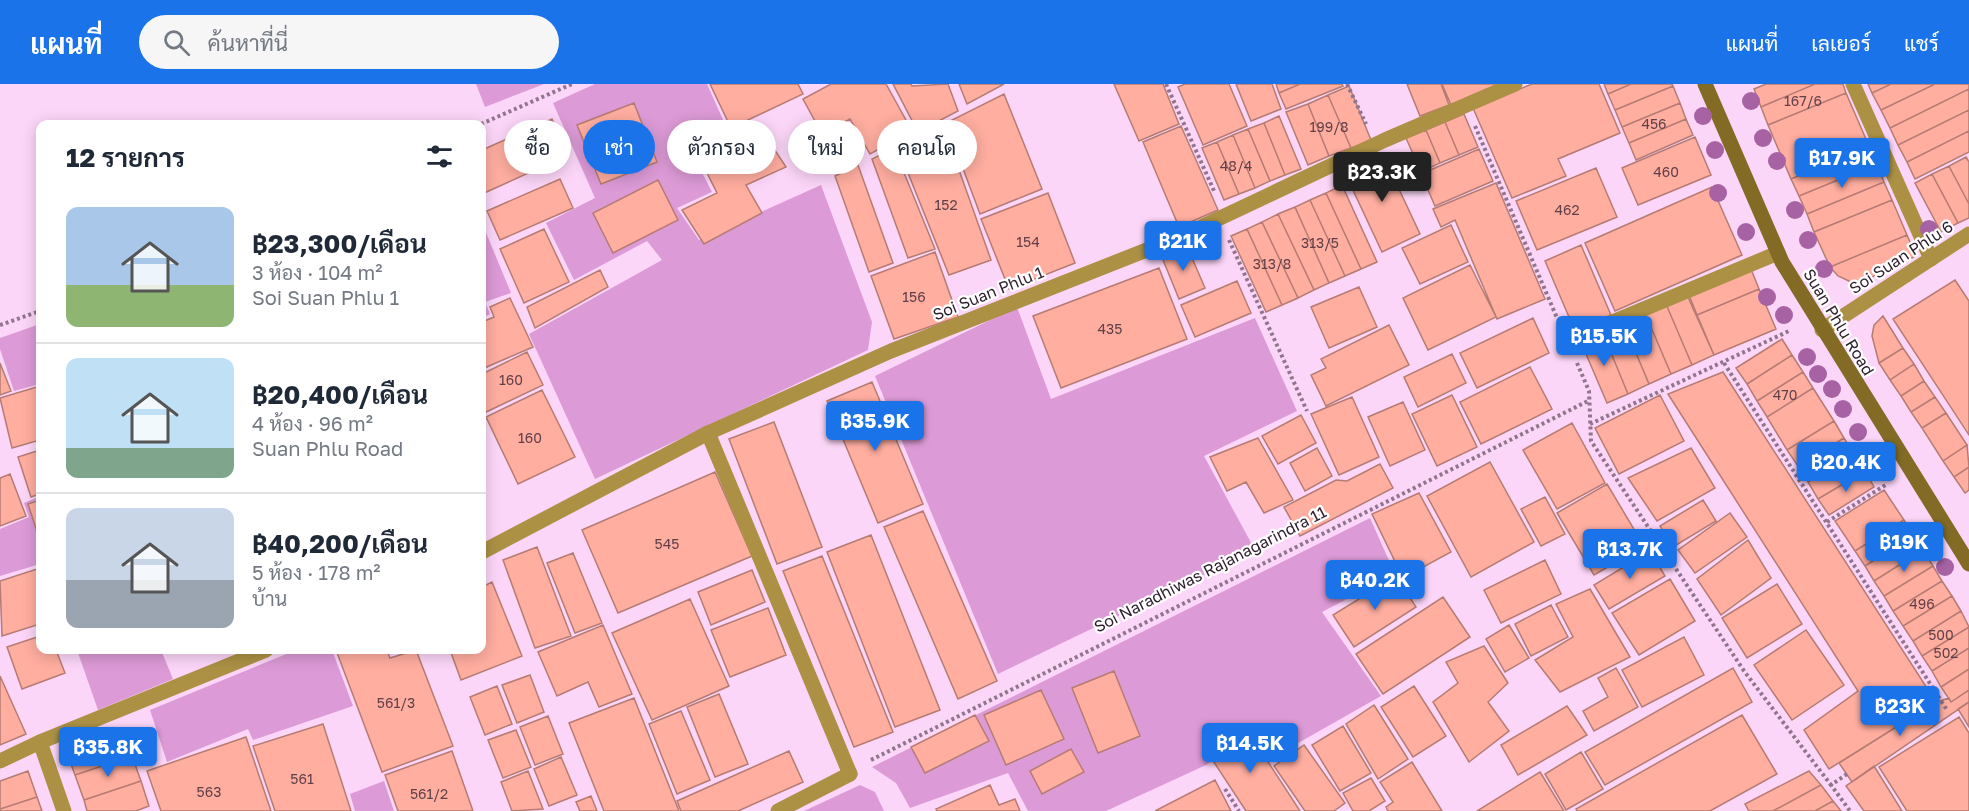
<!DOCTYPE html>
<html lang="th">
<head>
<meta charset="utf-8">
<style>
	body { margin:0; font-family:"Golos Text",Sarabun,sans-serif; background:#f6f6f7; color:#1f2937; height:100vh; display:flex; flex-direction:column; font-size:22px; white-space:nowrap }
	* { box-sizing:border-box; margin:0 }
	p { font-size:20px; color:#747a83 }
	.icon { flex:none; width:33px; height:33px; fill:none; stroke:currentColor; stroke-width:2; stroke-linecap:round; stroke-linejoin:round }
	.map { position:relative; flex:1; overflow:hidden }
	.details { position:absolute; left:36px; top:36px; width:450px; height:534px; display:flex; flex-direction:column; background:#fff; border-radius:12px; box-shadow:0 3px 15px #0003 }
	.details>* { flex:none }
	.hud { position:absolute; left:504px; top:36px; width:570px; height:54px; display:flex; gap:12px }
	.price { position:absolute; translate:-50% -51px; padding:0 14px; border-radius:6px; background:#1a73e8; color:#fff; font-size:20px; line-height:39px; filter:drop-shadow(0 2px 3px #0008) }
	.price::after { content:''; position:absolute; left:50%; top:36px; width:18px; height:14px; margin-left:-9px; background:inherit; clip-path:polygon(0 0,100% 0,50% 100%) }
	.price.on { background:#222; color:#fff }
	ul { padding:0; list-style:none }
	li { display:flex; align-items:center; gap:18px; height:150px; padding:0 30px }
	li+li { border-top:2px solid #e0e1e3 }
	li span { display:grid; place-items:center; flex:none; width:168px; height:120px; border-radius:12px; color:#555 }
	li>.icon { margin-inline-start:auto }
	span .icon { width:72px; height:72px; fill:#fffc; stroke-width:1 }
	li b { font-size:26px }
	h2 { display:flex; justify-content:space-between; align-items:center; height:72px; padding:0 30px; font-size:26px }
	.chip { padding:0 21px; border-radius:27px; background:#fff; box-shadow:0 3px 15px #0003; font-size:21px; line-height:54px }
	.chip.on { background:#1a73e8; color:#fff }
	header { display:flex; align-items:center; gap:36px; box-sizing:border-box; height:84px; padding:0 30px; background:#1a73e8; color:#fff }
	header strong { font-size:28px }
	nav { display:flex; gap:33px; margin-inline-start:auto; font-size:21px }
	.search { width:420px; height:54px; background:#f6f6f7; display:flex; align-items:center; gap:15px; box-sizing:border-box; padding:0 21px; border-radius:33px; color:#747a83; font-size:22px }
	.map>svg:first-child { display:block }
</style>
</head>
<body>
<header>
<strong>แผนที่</strong>
<div class="search"><svg class="icon" aria-label="search" viewBox="0 0 24 24"><circle cx="10" cy="10" r="6"/><path d="M15 15l6 6"/></svg>ค้นหาที่นี่</div>
<nav><a>แผนที่</a><a>เลเยอร์</a><a>แชร์</a></nav>
</header>
<div class="map">
<svg width="1969" height="727" viewBox="0 0 1969 727">
	<rect width="100%" height="100%" fill="#fcd6f8"/>
	<path fill="#dc9ad6" d="M476,0H544L485,23Z
		M595,0H707L729,49L690,65L712,108L677,124L699,156L821,101L872,238L868,266L595,395L529,250L662,176L647,157L574,196L546,139L595,114L553,19Z
		M482,139L511,209L485,218L490,230L482,234Z
		M1017,223L1051,315L1255,234L1297,327L1204,372L1255,466L998,590L875,292Z
		M40,240V300L14,307L0,265V254Z
		M40,412V480L0,492V445L29,433L24,419Z
		M1370,434L1395,490L1322,528L1381,612L1277,671L1257,647L1206,681L1106,727H1028L1008,689L910,724L896,699L872,683Z
		M77,566H161L173,595L98,626Z
		M296,566H332L353,622L253,656L248,645L167,678L150,626Z
		M384,697L394,727H355L350,710Z
		M860,701L875,708L884,727H804Z"/>
	<path fill="#ffaea0" stroke="#b67b72" stroke-width="1.5" d="M710,0H798L803,10L731,44Z
		M831,0H886L912,47L870,70L850,35L822,50L803,15Z
		M893,0H911L912,2L948,0L958,27L918,48Z
		M959,0H1004L967,20Z
		M1114,0H1163L1179,40L1139,57Z
		M1185,0H1229L1247,42L1203,61L1178,3Z
		M1236,0H1272L1281,25L1251,37Z
		M1276,0H1300L1279,9Z
		M1300,0H1342L1343,2L1286,25L1279,9Z
		M1407,0H1441L1449,21L1420,32Z
		M1442,0H1505L1451,21Z
		M1532,0H1599L1620,49L1558,75L1566,92L1512,114L1473,24Z
		M1604,0H1631L1608,10Z
		M1631,0H1672L1673,2L1615,26L1608,10Z
		M1766,0H1815L1761,23L1754,5Z
		M1815,0H1843L1846,9L1768,41L1761,23Z
		M1868,0H1891L1872,9Z
		M1891,0H1935L1881,26L1872,9Z
		M1935,0H1969V5L1890,44L1881,26Z
		M1349,2L1371,56L1351,64L1328,11Z
		M1673,2L1680,19L1622,43L1615,26Z
		M1969,5V26L1898,61L1890,44Z
		M1846,9L1869,62L1791,95L1768,41Z
		M1004,10L1042,105L980,130L946,39Z
		M1328,11L1351,64L1329,72L1308,20Z
		M634,19L657,78L601,100L577,41Z
		M1680,19L1686,35L1629,59L1622,43Z
		M1308,20L1329,72L1308,81L1286,28Z
		M1969,26V47L1907,78L1898,61Z
		M1464,30L1478,63L1459,71L1445,38Z
		M1279,32L1301,85L1285,91L1264,39Z
		M552,35L568,71L482,110V66Z
		M1686,35L1693,51L1636,76L1629,59Z
		M1445,38L1459,71L1440,79L1426,46Z
		M1264,39L1285,91L1270,97L1248,45Z
		M943,41L991,176L949,191L898,64Z
		M759,42L786,83L746,101L762,129L704,160L682,126L717,109L696,67Z
		M1181,42L1218,126L1179,143L1143,58Z
		M1248,45L1270,97L1255,104L1233,51Z
		M1426,46L1440,79L1421,88L1406,54Z
		M1969,47V68L1915,95L1907,78Z
		M1233,51L1255,104L1239,110L1217,58Z
		M1695,53L1711,91L1638,121L1622,84Z
		M1217,58L1239,110L1224,116L1202,64Z
		M1869,62L1877,80L1799,112L1791,95Z
		M894,64L935,165L908,174L872,75Z
		M1479,65L1493,97L1435,122L1421,90Z
		M1383,71L1420,150L1382,168L1345,89Z
		M1966,73L1969,78V120L1949,82Z
		M1877,80L1884,98L1807,130L1799,112Z
		M858,81L893,179L869,188L835,92Z
		M1949,82L1969,120V134L1958,139L1932,90Z
		M1596,84L1617,133L1537,166L1516,117Z
		M1932,90L1958,139L1941,148L1915,99Z
		M560,95L573,124L500,156L487,127Z
		M658,96L678,136L613,169L593,129Z
		M1884,98L1892,116L1814,148L1807,130Z
		M1496,99L1545,215L1497,235L1455,136L1441,143L1433,125Z
		M1342,101L1377,178L1361,185L1326,109Z
		M1712,103L1742,171L1615,227L1585,159Z
		M1048,109L1075,179L1009,205L981,135Z
		M1326,109L1361,185L1345,192L1310,116Z
		M1310,116L1345,192L1329,199L1295,123Z
		M1892,116L1907,151L1830,183L1814,148Z
		M1295,123L1329,199L1314,206L1278,130Z
		M1278,130L1314,206L1298,214L1262,138Z
		M1262,138L1298,214L1282,221L1247,145Z
		M1451,141L1468,178L1420,200L1402,164Z
		M544,145L569,198L524,219L500,165Z
		M1247,145L1282,221L1266,228L1231,152Z
		M1907,151L1916,172L1868,195L1851,198L1838,192L1830,183Z
		M1186,160L1205,204L1179,215L1161,171Z
		M1581,161L1611,231L1575,247L1545,177Z
		M935,168L958,233L894,255L871,192Z
		M1470,181L1496,233L1428,266L1403,214Z
		M1159,184L1187,255L1061,304L1033,232Z
		M1751,185L1759,205L1697,231L1689,211Z
		M600,186L608,203L535,244L527,223Z
		M1955,196L1969,217V351L1893,235Z
		M1237,197L1251,229L1195,253L1181,221Z
		M1359,203L1377,243L1329,264L1311,223Z
		M1759,205L1776,245L1714,271L1697,231Z
		M1687,211L1714,271L1692,281L1666,220Z
		M510,214L533,263L482,285V238L494,233L490,223Z
		M1666,220L1692,281L1671,290L1645,229Z
		M1645,229L1671,290L1649,300L1623,238Z
		M1883,232L1903,264L1879,279L1872,252L1874,241Z
		M1533,234L1549,269L1477,304L1460,269Z
		M1623,238L1649,300L1628,310L1602,247Z
		M1389,241L1409,281L1326,322L1311,291L1326,284L1321,275Z
		M1602,247L1628,310L1607,319L1580,256Z
		M1782,255L1792,271L1747,300L1736,284Z
		M1903,264L1914,280L1890,296L1879,279Z
		M527,268L543,301L482,330V290Z
		M1452,270L1466,299L1418,323L1404,293Z
		M1792,271L1803,288L1757,317L1747,300Z
		M0,279L11,307L0,311Z
		M1914,280L1924,297L1901,312L1890,296Z
		M1530,283L1552,325L1481,360L1460,318Z
		M1723,288L1936,618L1829,685L1804,646L1858,607L1668,310Z
		M1803,288L1813,304L1767,333L1757,317Z
		M1924,297L1935,313L1911,328L1901,312Z
		M872,298L923,420L878,439L827,317Z
		M40,302V356L12,364L0,314Z
		M1813,304L1834,337L1787,366L1767,333Z
		M542,306L575,373L518,400L486,333Z
		M1452,311L1477,363L1437,382L1412,330Z
		M1660,311L1684,357L1619,390L1595,344Z
		M1352,313L1379,373L1339,391L1311,330Z
		M1935,313L1946,329L1922,344L1911,328Z
		M1403,318L1425,366L1390,382L1368,333Z
		M1946,329L1967,361L1943,377L1922,344Z
		M1301,331L1316,359L1278,380L1262,352Z
		M1834,337L1844,354L1798,382L1787,366Z
		M774,338L822,463L777,480L729,355Z
		M1572,339L1605,399L1557,425L1523,366Z
		M1258,354L1293,416L1264,429L1246,398L1227,407L1210,373Z
		M1844,354L1854,370L1808,398L1798,382Z
		M1967,361L1969,383L1954,393L1943,377Z
		M1317,364L1332,392L1305,407L1290,379Z
		M1691,364L1715,404L1657,437L1628,394Z
		M40,366V410L31,413L18,373Z
		M1854,370L1865,387L1818,415L1808,398Z
		M1490,378L1534,458L1471,493L1427,412Z
		M1380,380L1393,404L1300,452L1284,423L1336,396L1347,397Z
		M1969,383V406L1965,409L1954,393Z
		M1865,387L1874,403L1829,431L1818,415Z
		M715,388L752,472L618,529L582,446Z
		M10,390L26,432L0,442V394Z
		M1607,400L1644,462L1594,491L1557,429Z
		M1884,406L1904,436L1855,467L1835,437Z
		M1419,409L1451,468L1403,494L1372,430Z
		M1545,413L1565,450L1541,462L1521,425Z
		M40,416V457L28,420Z
		M1703,416L1716,437L1673,463L1660,442Z
		M923,427L997,597L958,615L884,443Z
		M1730,429L1747,453L1695,489L1678,466Z
		M1904,436L1914,451L1865,482L1855,467Z
		M871,451L940,626L895,643L827,468Z
		M1914,451L1923,466L1874,497L1865,482Z
		M1748,456L1771,494L1721,531L1697,495Z
		M537,463L571,552L535,564L503,476Z
		M1923,466L1933,482L1884,512L1874,497Z
		M1650,467L1665,492L1609,525L1594,501Z
		M573,469L602,539L575,549L547,479Z
		M822,472L893,648L854,663L783,487Z
		M1545,476L1561,510L1501,539L1484,506Z
		M1933,482L1942,497L1893,527L1884,512Z
		M40,484V540L2,552L0,497Z
		M752,486L765,518L711,541L698,508Z
		M1396,492L1416,523L1354,563L1333,531Z
		M1670,495L1695,537L1639,571L1612,529Z
		M1942,497L1952,512L1903,542L1893,527Z
		M492,498L522,572L461,596L450,566H482V503Z
		M1777,500L1802,540L1747,574L1722,534Z
		M1590,505L1630,573L1560,608L1535,576L1573,553L1556,520Z
		M1952,512L1961,527L1913,557L1903,542Z
		M1443,513L1470,553L1383,610L1356,570Z
		M690,515L729,602L652,636L612,549Z
		M1551,521L1568,553L1531,572L1515,540Z
		M768,524L786,571L730,593L711,546Z
		M1961,527L1969,543L1922,572L1913,557Z
		M603,541L632,610L599,623L588,598L557,612L538,568Z
		M1509,541L1529,574L1505,588L1486,555Z
		M1969,543V564L1932,587L1922,572Z
		M1806,546L1844,601L1792,636L1754,581Z
		M40,552V566H56L65,589L22,605L7,563Z
		M1684,553L1704,591L1642,623L1622,586Z
		M1484,562L1508,599L1488,618L1509,647L1469,678L1433,618L1458,599L1446,578Z
		M1969,564V585L1941,603L1932,587Z
		M336,566H387L390,574L416,566L453,662L382,688Z
		M1616,584L1638,623L1594,647L1583,627L1608,613L1598,594Z
		M1733,584L1752,618L1605,701L1585,668Z
		M1969,585V606L1951,618L1941,603Z
		M1114,587L1140,652L1098,669L1072,604Z
		M530,591L544,628L517,639L502,601Z
		M0,592L26,650L0,661Z
		M497,602L512,640L485,651L470,613Z
		M1414,602L1446,652L1413,673L1381,623Z
		M1041,606L1064,655L1006,681L984,631Z
		M1969,606V618L1852,698L1839,679L1936,618L1949,614L1951,618Z
		M719,610L748,680L715,693L687,623Z
		M634,614L679,727H604L569,639Z
		M1969,618V643L1958,625Z
		M1374,621L1408,675L1378,695L1346,640Z
		M1567,622L1587,651L1518,691L1501,661Z
		M681,627L710,696L677,710L649,640Z
		M975,631L989,657L925,689L911,663Z
		M1742,631L1777,690L1710,727H1577L1576,725Z
		M548,632L563,670L535,681L520,643Z
		M1959,633L1969,649V727H1907L1879,683Z
		M323,640L351,727H275L253,662Z
		M1244,641L1300,727H1246L1206,666Z
		M1343,642L1371,689L1340,707L1312,661Z
		M516,646L531,683L503,694L488,656Z
		M123,647L132,672L75,691L66,666Z
		M246,653L271,727H161L147,687Z
		M1304,661L1345,719L1334,727H1305L1274,682Z
		M1071,665L1084,688L1042,710L1030,687Z
		M452,667L473,727H398L385,691Z
		M789,667L803,698L738,727H681L677,717Z
		M1581,668L1603,705L1566,726L1545,690Z
		M132,672L141,697L84,716L75,691Z
		M561,673L577,711L549,722L534,685Z
		M1412,678L1442,727H1388L1386,723L1393,718L1380,698Z
		M1874,682L1902,727H1864L1846,702Z
		M28,687L37,713L0,725V697Z
		M528,687L543,725L512,727L501,698Z
		M1809,687L1821,701L1773,727H1749L1745,720Z
		M1540,688L1564,727H1477Z
		M1371,694L1385,717L1369,727H1353L1343,709Z
		M1215,696L1231,727H1155Z
		M141,697L149,722L136,727H87L84,716Z
		M990,701L999,721L1015,715L1020,727H937L936,725Z
		M1821,701L1833,717L1815,727H1773Z
		M591,712L597,727H580L576,718Z
		M37,713L42,727H0V725Z
		M1833,717L1841,727H1815Z"/>
	<g fill="none" stroke-linecap="round" stroke-linejoin="round">
		<path stroke="#90758d" stroke-width="4" stroke-dasharray="3 3" stroke-linecap="butt" d="M1166,0L1215,109
			M1347,0L1366,40
			M481,40L572,0
			M1475,42L1557,234
			M1229,156L1307,327
			M0,241L40,227
			M1577,279L1589,307L1591,357L1744,587L1831,701
			M1724,279L1947,626
			M1590,340L1789,247
			M1827,438L1887,400
			M871,676L1588,317
			M1847,690L1831,701L1850,727
			M1225,705L1239,727"/>
		<path stroke="#ac9145" stroke-width="15" d="M1853,0L1931,175
			M1567,257L1778,169
			M708,349L850,690
			M40,658L64,727"/>
		<path stroke="#ac9145" stroke-width="15" d="M1822,246L1969,150
			M482,468L708,349L891,267L1182,152L1385,56L1515,0
			M0,677L40,658L266,566
			M778,727L850,690"/>
		<path stroke="#836b26" stroke-width="15" d="M1705,0L1782,178L1969,480"/>
	</g>
	<g fill="#a762a4">
		<circle cx="1751" cy="17" r="9"/>
		<circle cx="1703" cy="32" r="9"/>
		<circle cx="1763" cy="54" r="9"/>
		<circle cx="1715" cy="66" r="9"/>
		<circle cx="1777" cy="77" r="9"/>
		<circle cx="1718" cy="109" r="9"/>
		<circle cx="1795" cy="126" r="9"/>
		<circle cx="1929" cy="145" r="9"/>
		<circle cx="1746" cy="148" r="9"/>
		<circle cx="1808" cy="156" r="9"/>
		<circle cx="1824" cy="185" r="9"/>
		<circle cx="1767" cy="213" r="9"/>
		<circle cx="1784" cy="231" r="9"/>
		<circle cx="1807" cy="273" r="9"/>
		<circle cx="1818" cy="290" r="9"/>
		<circle cx="1832" cy="305" r="9"/>
		<circle cx="1843" cy="325" r="9"/>
		<circle cx="1858" cy="348" r="9"/>
		<circle cx="1945" cy="483" r="9"/>
	</g>
	<g text-anchor="middle" dominant-baseline="central" stroke-width="4.5" stroke-linejoin="round" paint-order="stroke">
		<g font-size="14" fill="#624048">
			<text x="1803" y="16">167/6</text>
			<text x="1654" y="39">456</text>
			<text x="1329" y="42">199/8</text>
			<text x="1236" y="81">48/4</text>
			<text x="1666" y="87">460</text>
			<text x="946" y="120">152</text>
			<text x="1567" y="125">462</text>
			<text x="1028" y="157">154</text>
			<text x="1320" y="158">313/5</text>
			<text x="1272" y="179">313/8</text>
			<text x="914" y="212">156</text>
			<text x="1110" y="244">435</text>
			<text x="511" y="295">160</text>
			<text x="1785" y="310">470</text>
			<text x="530" y="353">160</text>
			<text x="667" y="459">545</text>
			<text x="1922" y="519">496</text>
			<text x="1941" y="550">500</text>
			<text x="1946" y="568">502</text>
			<text x="396" y="618">561/3</text>
			<text x="302" y="694">561</text>
			<text x="209" y="707">563</text>
			<text x="429" y="709">561/2</text>
		</g>
		<g font-size="16" fill="#2d1c2b" stroke="#fff">
			<text transform="translate(1901 173) rotate(-33)">Soi Suan Phlu 6</text>
			<text transform="translate(988 209) rotate(-22)">Soi Suan Phlu 1</text>
			<text transform="translate(1839 238) rotate(59)">Suan Phlu Road</text>
			<text transform="translate(1210 485) rotate(-27)">Soi Naradhiwas Rajanagarindra 11</text>
		</g>
	</g>
</svg>
<b class="price" style="left:1842px;top:105px">฿17.9K</b>
<b class="price on" style="left:1382px;top:119px">฿23.3K</b>
<b class="price" style="left:1183px;top:188px">฿21K</b>
<b class="price" style="left:1604px;top:283px">฿15.5K</b>
<b class="price" style="left:875px;top:368px">฿35.9K</b>
<b class="price" style="left:1846px;top:409px">฿20.4K</b>
<b class="price" style="left:1904px;top:489px">฿19K</b>
<b class="price" style="left:1630px;top:496px">฿13.7K</b>
<b class="price" style="left:1375px;top:527px">฿40.2K</b>
<b class="price" style="left:1900px;top:653px">฿23K</b>
<b class="price" style="left:1250px;top:690px">฿14.5K</b>
<b class="price" style="left:108px;top:694px">฿35.8K</b>
<div class="hud">
<a class="chip">ซื้อ</a>
<a class="chip on">เช่า</a>
<a class="chip">ตัวกรอง</a>
<a class="chip">ใหม่</a>
<a class="chip">คอนโด</a>
</div>
<section class="details">
<h2>12 รายการ<svg class="icon" aria-label="filters" viewBox="0 0 24 24"><path d="M4 7h16M4 17h16"/><circle cx="9" cy="7" r="2"/><circle cx="15" cy="17" r="2"/></svg></h2>
<ul>
<li><span style="background:linear-gradient(#a9c7e8 65%,#8fb573 0)"><svg class="icon" aria-label="home" viewBox="0 0 24 24"><path d="M3 11l9-7 9 7M6 9v11h12V9"/></svg></span><div><b>฿23,300/เดือน</b><p>3 ห้อง · 104 m²</p><p>Soi Suan Phlu 1</p></div></li>
<li><span style="background:linear-gradient(#bfe0f5 75%,#7fa58c 0)"><svg class="icon" aria-label="home" viewBox="0 0 24 24"><path d="M3 11l9-7 9 7M6 9v11h12V9"/></svg></span><div><b>฿20,400/เดือน</b><p>4 ห้อง · 96 m²</p><p>Suan Phlu Road</p></div></li>
<li><span style="background:linear-gradient(#c9d6e8 60%,#9aa5b1 0)"><svg class="icon" aria-label="home" viewBox="0 0 24 24"><path d="M3 11l9-7 9 7M6 9v11h12V9"/></svg></span><div><b>฿40,200/เดือน</b><p>5 ห้อง · 178 m²</p><p>บ้าน</p></div></li>
</ul>
</section>
</div>
</body>
</html>
